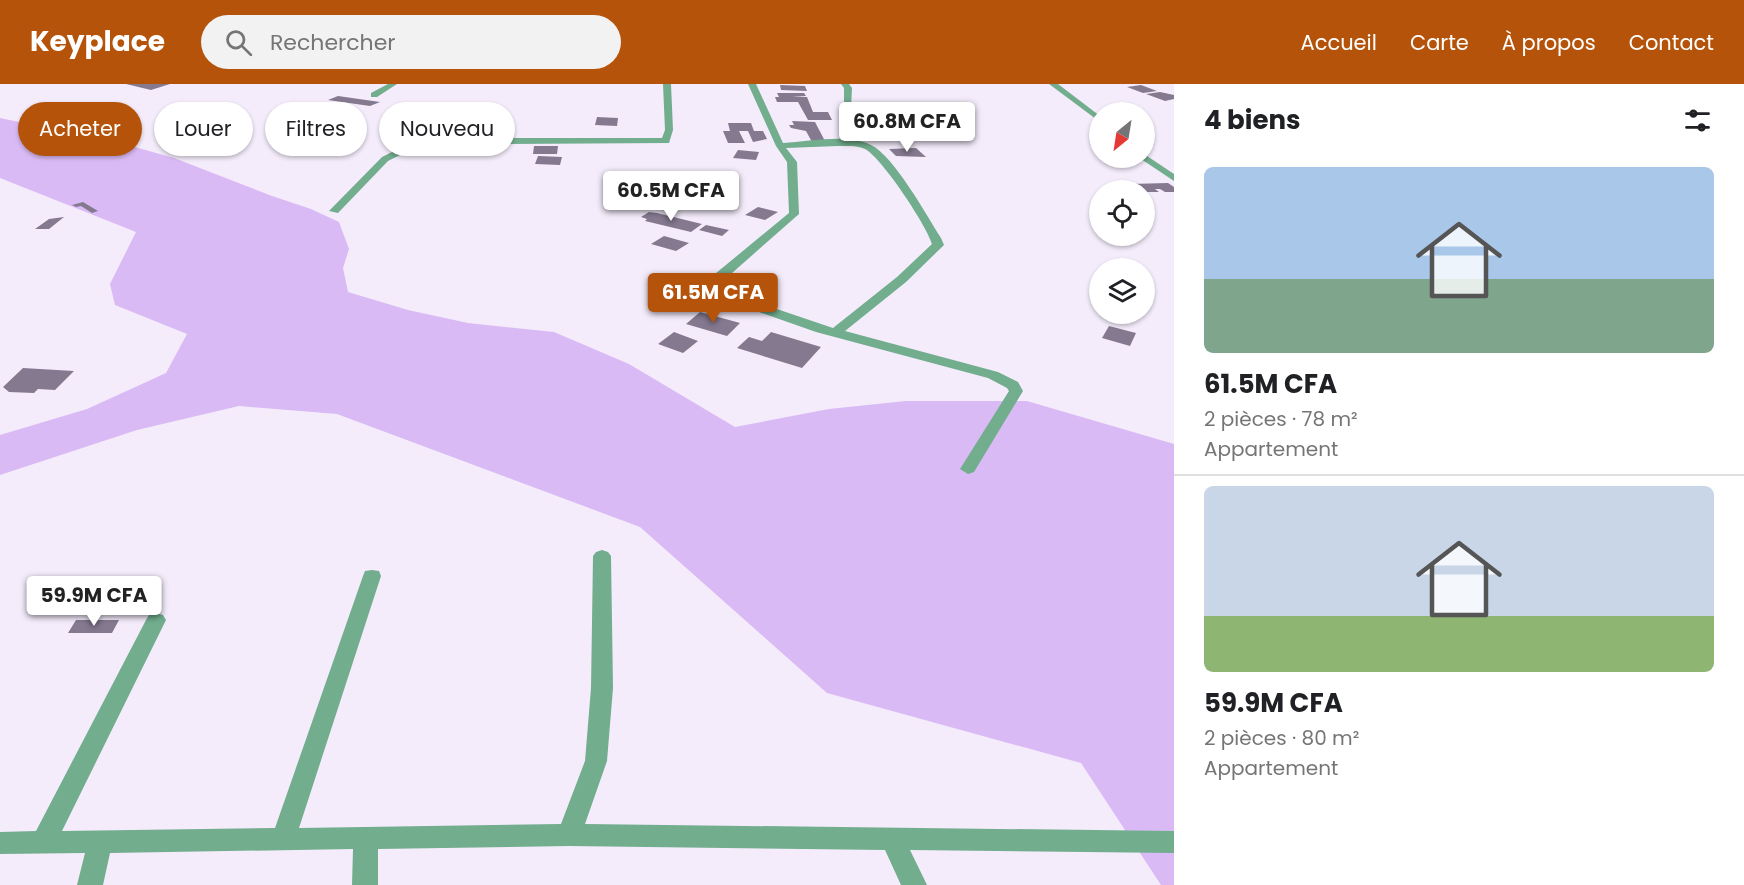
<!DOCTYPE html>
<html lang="fr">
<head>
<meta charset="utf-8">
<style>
	body { margin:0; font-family:Poppins,sans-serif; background:#f2f2f2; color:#202124; height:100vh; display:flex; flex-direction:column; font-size:22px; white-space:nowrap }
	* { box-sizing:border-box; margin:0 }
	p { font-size:20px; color:#757577 }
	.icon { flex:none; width:33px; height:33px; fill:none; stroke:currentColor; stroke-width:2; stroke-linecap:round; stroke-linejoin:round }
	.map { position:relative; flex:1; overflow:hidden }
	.drawer { display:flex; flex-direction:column; background:#fff; width:570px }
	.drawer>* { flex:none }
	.hud { position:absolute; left:18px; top:18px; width:570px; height:54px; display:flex; gap:12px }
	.needle { width:39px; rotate:210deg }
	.fabs { position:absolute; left:1089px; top:18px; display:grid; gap:12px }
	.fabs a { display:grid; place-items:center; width:66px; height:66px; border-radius:50%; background:#fff; box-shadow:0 2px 4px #0004; font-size:30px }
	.price { position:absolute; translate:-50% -51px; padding:0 14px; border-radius:6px; background:#fff; color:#222; font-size:20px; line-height:39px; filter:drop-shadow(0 2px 3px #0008) }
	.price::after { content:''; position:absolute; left:50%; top:36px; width:18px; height:14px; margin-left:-9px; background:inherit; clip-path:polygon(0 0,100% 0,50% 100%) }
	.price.selected { background:#b45309; color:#fff }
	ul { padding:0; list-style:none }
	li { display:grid; align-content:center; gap:12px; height:318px; padding:0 30px }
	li+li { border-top:2px solid #e0e0e0 }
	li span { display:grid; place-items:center; height:186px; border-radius:9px; color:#555 }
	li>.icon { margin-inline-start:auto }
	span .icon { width:108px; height:108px; fill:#fffc; stroke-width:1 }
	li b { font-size:26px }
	h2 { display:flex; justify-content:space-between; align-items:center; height:72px; padding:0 30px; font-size:26px }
	.chip { padding:0 21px; border-radius:27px; background:#fff; box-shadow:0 2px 4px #0004; font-size:21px; line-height:54px }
	.chip.selected { background:#b45309; color:#fff }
	header { display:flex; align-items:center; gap:36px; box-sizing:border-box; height:84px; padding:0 30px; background:#b45309; color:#fff }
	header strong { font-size:28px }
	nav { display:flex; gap:33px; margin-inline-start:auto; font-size:21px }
	.search { width:420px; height:54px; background:#f2f2f2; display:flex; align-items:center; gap:15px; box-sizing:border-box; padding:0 21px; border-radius:33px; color:#757577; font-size:22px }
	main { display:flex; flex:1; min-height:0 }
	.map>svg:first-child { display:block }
</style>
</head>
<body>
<header>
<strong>Keyplace</strong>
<div class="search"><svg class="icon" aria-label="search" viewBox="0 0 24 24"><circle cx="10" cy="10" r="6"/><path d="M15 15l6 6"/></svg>Rechercher</div>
<nav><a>Accueil</a><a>Carte</a><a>À propos</a><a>Contact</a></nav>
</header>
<main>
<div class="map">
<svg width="1174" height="801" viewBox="0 0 1174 801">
	<rect width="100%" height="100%" fill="#f4ecfb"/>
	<path fill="#dabaf5" d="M0,34L124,60L174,74L272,112L311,125L339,138L349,165L343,184L348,208L408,226L468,239L554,248L629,280L735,343L829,325L906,317H1027L1174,360V801H1161L1081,679L827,609L640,443L337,330L239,322L137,346L0,391V351L87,325L166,289L187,250L115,221L110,200L136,148L0,94Z"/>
	<path fill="#857990" d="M126,0H170L151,6Z
		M780,1L805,2L807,7L781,6Z
		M1141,1L1157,7L1143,9L1127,3Z
		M1160,8L1174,11V15L1165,17L1146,10Z
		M777,9H804L806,12L792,13H807L813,28H828L832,36H808L798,18H777L775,13H779Z
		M338,12L380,18L370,22L328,16Z
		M597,33L618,34L617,42L595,41Z
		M792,37L815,38L826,59L812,58L806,47L791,44L789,41H794Z
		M728,39H751L754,47H763L767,55L753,58L748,47H739L745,59H728L723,47H730Z
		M534,62H558L557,70H533Z
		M916,64L926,73L896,72L889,65Z
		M738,66L759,68L756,76L733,74Z
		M538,72L562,73L560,81L535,80Z
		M717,87L731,90L722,95L708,91Z
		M1168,99L1174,103V108H1165L1160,105H1155L1159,108H1144L1130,100Z
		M83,118L98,127L92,129L81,122L76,123L72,121Z
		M758,123L778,128L765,136L745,131Z
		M649,128L657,129L702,140L691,148L645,137L647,135L641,133Z
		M64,133L49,145H35L49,135Z
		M706,141L729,146L722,152L699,146Z
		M664,152L689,159L676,167L651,160Z
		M700,228L740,239L727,252L686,240Z
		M1109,242L1136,249L1130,262L1102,254Z
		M674,248L698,257L683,269L658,260Z
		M771,248L821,263L802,284L737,264L749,253L762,257Z
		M23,284L74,287L55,306L38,305L34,309L9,308L3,303Z
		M76,536H119L112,549H68Z"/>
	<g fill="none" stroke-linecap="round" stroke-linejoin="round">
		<path fill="#72ad8e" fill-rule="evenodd" d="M388,0H397L377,13H371V9Z
			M663,0H671L673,46L669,59L502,60L404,69L388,77L338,129L329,127L382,73L402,63L502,54H662L665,46Z
			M748,0H756L783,59C809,58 847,49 871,61C894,72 927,132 941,154L944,161L906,198L845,247L998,288L1018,298L1023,307L974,388L968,390L960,385L1009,307L1007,304L988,294L816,248L705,209L703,206L704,199L789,129L787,78L776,62ZM838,62C846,62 857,61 865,65C882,74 927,142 932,160L897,193L833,244L715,204L799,130L797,78L786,64Z
			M841,0H849L852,4L851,24L844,22V4Z
			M1049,0H1058L1100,32V38Z
			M1144,70L1174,90V97L1141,75L1144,74Z
			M602,466L608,468L611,472L613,604L607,677L585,740L1174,747V769L910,766L927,801H901L885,766L569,762L378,765V801H352L353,765L110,769L103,801H77L85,769L0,770V748L36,747L146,536L149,531L156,529L163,531L166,536L62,747L275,744L363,492L365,487L372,486L379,487L381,492L299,744L561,740L585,677L591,604L593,472L596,468Z"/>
	</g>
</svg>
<div class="fabs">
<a><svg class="needle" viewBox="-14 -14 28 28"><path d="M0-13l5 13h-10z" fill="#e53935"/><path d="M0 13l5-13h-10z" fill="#757577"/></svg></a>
<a><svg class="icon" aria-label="locate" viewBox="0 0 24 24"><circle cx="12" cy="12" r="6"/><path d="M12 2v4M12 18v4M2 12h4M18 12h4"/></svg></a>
<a><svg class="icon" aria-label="layers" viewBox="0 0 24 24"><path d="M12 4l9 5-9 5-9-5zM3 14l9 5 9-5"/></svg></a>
</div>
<b class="price" style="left:907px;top:69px">60.8M CFA</b>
<b class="price" style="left:671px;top:138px">60.5M CFA</b>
<b class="price selected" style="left:713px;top:240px">61.5M CFA</b>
<b class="price" style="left:94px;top:543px">59.9M CFA</b>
<div class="hud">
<a class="chip selected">Acheter</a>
<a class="chip">Louer</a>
<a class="chip">Filtres</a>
<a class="chip">Nouveau</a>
</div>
</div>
<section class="drawer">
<h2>4 biens<svg class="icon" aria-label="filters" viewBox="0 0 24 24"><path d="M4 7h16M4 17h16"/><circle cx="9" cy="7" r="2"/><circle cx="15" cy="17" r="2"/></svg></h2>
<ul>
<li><span style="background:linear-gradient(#a9c7e8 60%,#7fa58c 0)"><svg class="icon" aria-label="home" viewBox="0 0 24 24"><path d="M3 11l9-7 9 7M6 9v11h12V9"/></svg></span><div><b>61.5M CFA</b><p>2 pièces · 78 m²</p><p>Appartement</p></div></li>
<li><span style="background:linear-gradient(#c9d6e8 70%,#8fb573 0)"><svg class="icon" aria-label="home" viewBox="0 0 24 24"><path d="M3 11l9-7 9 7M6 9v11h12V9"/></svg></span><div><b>59.9M CFA</b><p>2 pièces · 80 m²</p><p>Appartement</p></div></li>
</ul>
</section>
</main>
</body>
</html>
